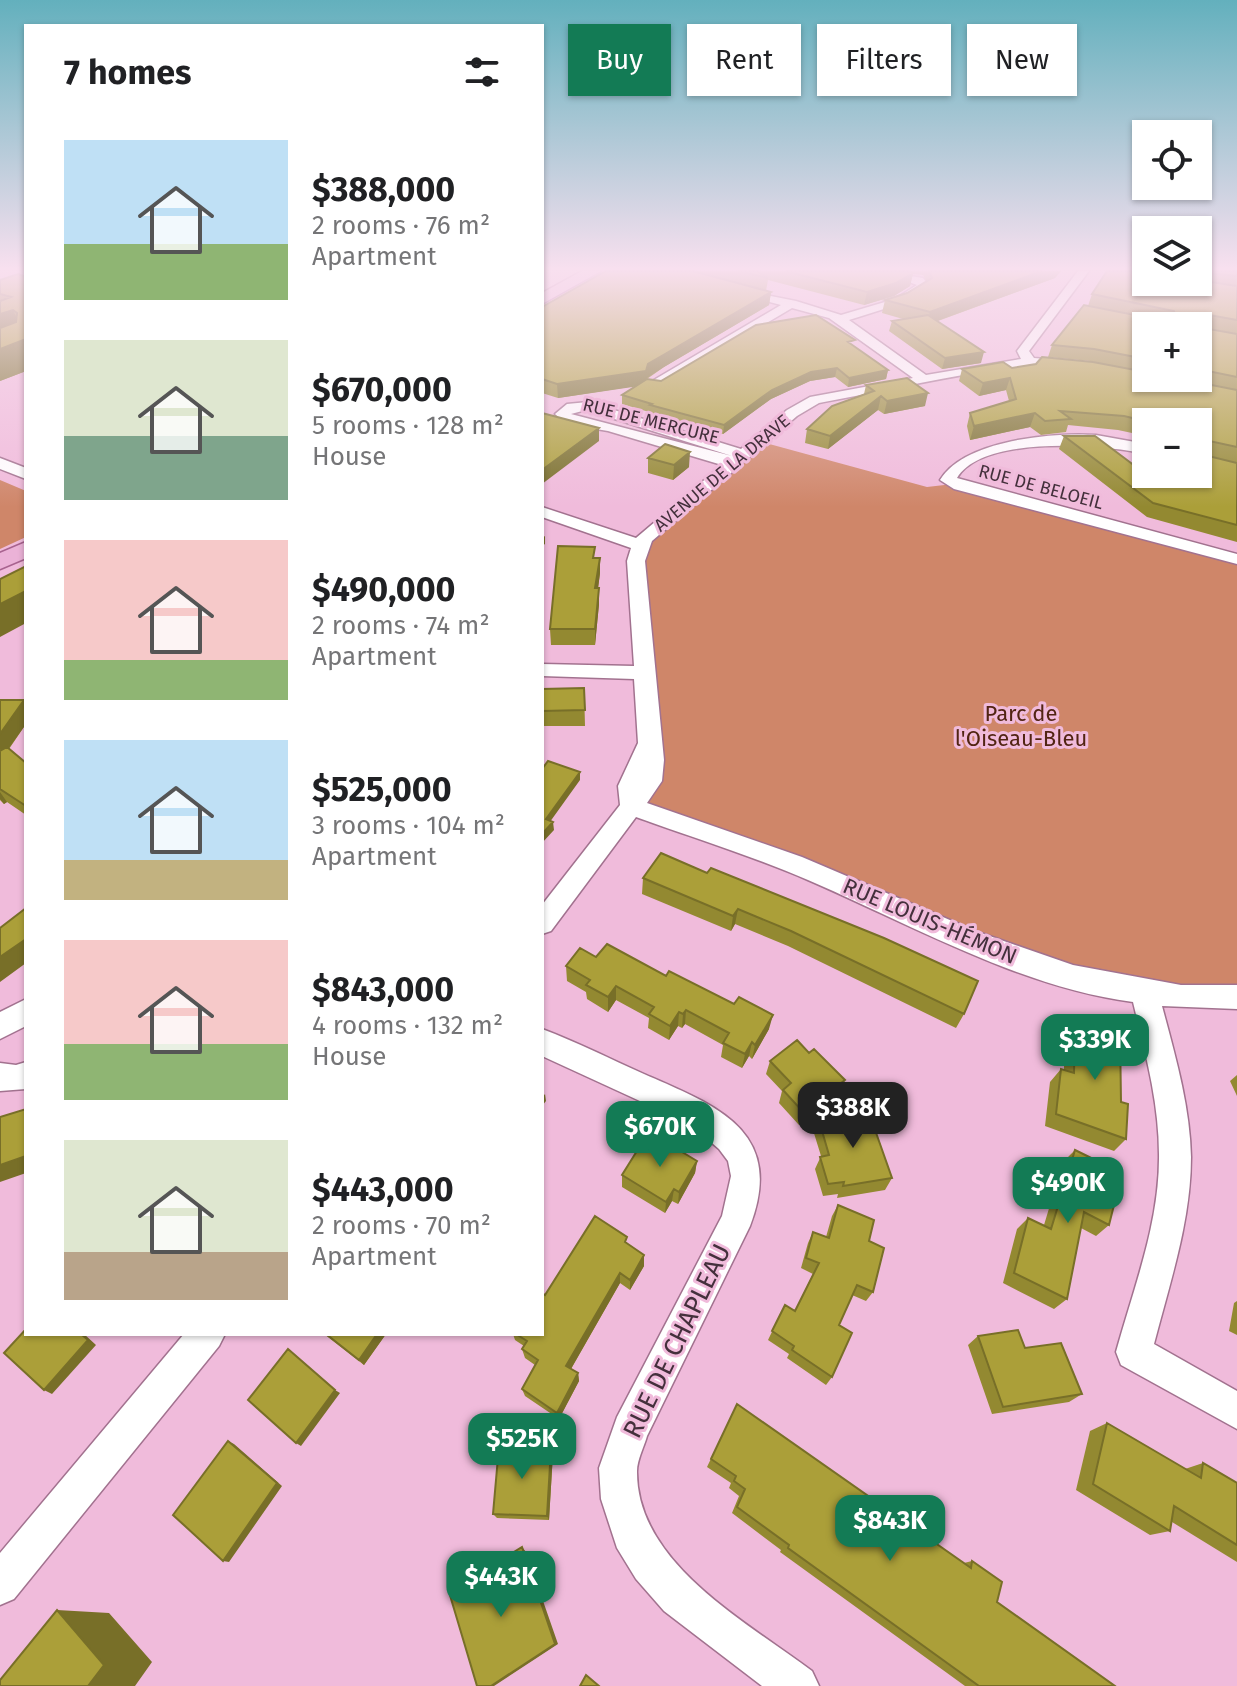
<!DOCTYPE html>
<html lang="en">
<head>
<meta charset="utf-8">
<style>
	body { margin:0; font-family:"Fira Sans",sans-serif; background:#f6f6f6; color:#202124; height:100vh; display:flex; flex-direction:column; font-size:30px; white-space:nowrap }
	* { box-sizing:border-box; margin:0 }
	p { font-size:26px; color:#757577 }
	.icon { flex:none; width:44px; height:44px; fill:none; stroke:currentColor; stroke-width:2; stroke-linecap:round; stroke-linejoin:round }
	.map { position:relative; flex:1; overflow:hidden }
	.details { position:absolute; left:24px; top:24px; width:520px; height:1312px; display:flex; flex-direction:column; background:#fff; border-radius:0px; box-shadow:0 2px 6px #0004 }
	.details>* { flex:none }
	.top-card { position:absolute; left:568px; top:24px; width:548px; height:72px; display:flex; gap:16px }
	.controls { position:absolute; left:1132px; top:120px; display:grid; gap:16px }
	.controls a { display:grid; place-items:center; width:80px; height:80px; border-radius:0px; background:#fff; box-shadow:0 2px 6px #0004; font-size:40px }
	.price { position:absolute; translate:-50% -68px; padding:0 18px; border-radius:16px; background:#137b55; color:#fff; font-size:26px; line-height:52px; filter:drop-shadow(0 2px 4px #0008) }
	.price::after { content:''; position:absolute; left:50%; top:48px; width:24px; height:18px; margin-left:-12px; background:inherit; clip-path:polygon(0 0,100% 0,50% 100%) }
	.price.active { background:#222; color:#fff }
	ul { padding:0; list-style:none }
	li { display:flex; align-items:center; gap:24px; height:200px; padding:0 40px }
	li span { display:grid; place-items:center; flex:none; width:224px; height:160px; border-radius:0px; color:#555 }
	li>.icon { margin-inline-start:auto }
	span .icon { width:96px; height:96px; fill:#fffc; stroke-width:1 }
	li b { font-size:34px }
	h2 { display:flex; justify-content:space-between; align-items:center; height:96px; padding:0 40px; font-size:34px }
	.chip { padding:0 28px; border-radius:0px; background:#fff; box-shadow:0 2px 6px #0004; font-size:28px; line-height:72px }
	.chip.active { background:#137b55; color:#fff }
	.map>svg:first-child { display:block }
</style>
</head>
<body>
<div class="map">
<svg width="1237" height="1686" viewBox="0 0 1237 1686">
	<rect width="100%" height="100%" fill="#f0bbdb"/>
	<path fill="#cf8669" d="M758,441L927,487L953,484L1237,559V997L1145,993L632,807L647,789L637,553Z
		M0,480L26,491V537L0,549Z"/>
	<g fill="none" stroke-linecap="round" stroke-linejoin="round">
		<g stroke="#a2728f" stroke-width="3">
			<path id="minor" d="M880,271L923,278L929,286L903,303L849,320L926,375L1021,359L1017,351L1078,271H1089L1029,351L1034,358L1071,361L1078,365C1065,375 1034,365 1017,367C950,375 885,391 819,403L797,416L652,541L645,561L664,760L662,781L647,803L802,857L978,932L1073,965L1181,985H1237V1009L1162,1006C1175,1055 1190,1106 1191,1157C1191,1221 1170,1282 1154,1344L1237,1391V1429L1121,1365L1116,1352C1134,1287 1160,1222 1159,1154C1159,1102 1145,1052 1133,1002C1020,987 912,925 808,880C752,856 694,838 636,817L551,931L542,934V905L620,805L618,786L638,743L634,679L542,676V664L634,666L627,561L631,548L542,517V507L636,538L722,465L608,431L566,424L555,414L567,404L588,402L741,449L787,410L810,397L913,378L829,318L792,308L659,387L647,384L781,305L735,293V289L796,301L841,315L895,299L917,285ZM586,410L732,456L571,414Z
				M1096,435L1146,444V454C1104,444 982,435 957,478L1237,554V564L954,489L940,480C964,440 1053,432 1096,435Z
				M0,458L26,468V479L0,469Z
				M26,999V1026L0,1039V1012Z
				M542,1029C577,1042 610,1059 644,1074C717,1106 786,1131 750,1226L647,1436C644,1447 637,1460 637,1471C636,1563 747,1622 812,1671L819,1686H762L664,1611L636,1579L617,1548L601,1499L599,1468L617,1417L722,1216L731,1176L728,1161L719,1149L690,1124L542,1056Z
				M26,1062V1089L0,1091V1063L16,1065Z
				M184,1334H225L219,1346L14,1599L0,1605V1553Z"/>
		</g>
		<g stroke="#a8638f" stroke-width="3">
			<path id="major" d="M582,271H601L542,304V293Z
				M26,542V558L0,569V553Z"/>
		</g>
		<use href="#minor" fill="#fff" fill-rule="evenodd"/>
		<use href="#major" fill="#ebb2d7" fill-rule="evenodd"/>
	</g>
	<path fill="#938931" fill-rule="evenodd" d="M606,271H1061L1055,278L938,321L981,363L942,369L889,331L892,321L903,319L882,313L885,300L907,293L926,281L923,275L913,274L910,286L894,296L864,305L768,280L766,291L771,292L769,305L664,367L647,379L661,381L854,346L888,370L886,379L848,387L835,377L810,381L771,399L723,434L649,415V412L622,404V395L636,386L558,398L542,393V307Z
		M1198,271H1237V334L1203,327L1237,334V463L1204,454L1237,463V542L1147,517L1059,449L1064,436L1146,474L1198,422H1146V436L1118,430L1068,425L1066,432L1041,435L1030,427L970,440L967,426L970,413L1009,401L1006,390L979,396L959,381L962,369L1012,368L1133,370L1090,361L1048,357L1052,345L1088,306L1092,294L1198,282ZM1146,326H1198V378H1146Z
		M26,277V371L0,381V280Z
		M866,385L925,406L884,414L878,410L828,449L805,443L807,429L864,394Z
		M648,458L689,467L673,480L648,473Z
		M595,558H600V573L598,588L599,604L595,645H551L550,629Z
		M584,688L585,726H542V689Z
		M0,700L26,703V724L9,749L26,763V815L7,802L4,804L0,800Z
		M707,873L964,1014L956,1028L788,946L735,924L731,931L642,894L643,878Z
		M596,957L666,976L769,1029L752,1059L749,1056L742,1068L721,1057L723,1045L685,1024L682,1028L678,1026L669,1040L648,1028L649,1018L616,1000L608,1012L587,999L586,992L567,981L566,966Z
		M1075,1020L1121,1102L1126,1139L1114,1151L1045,1126L1050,1082L1061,1069L1064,1070V1034Z
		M770,1061L845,1080L839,1093L799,1125L779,1103L782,1091L766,1074Z
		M1237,1075V1096L1230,1081Z
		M818,1117L892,1178L885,1190L837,1198L838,1194L823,1196L815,1169L821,1156L813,1130Z
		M659,1146L697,1161L695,1173L678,1204L672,1201L665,1213L622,1187V1175Z
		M1075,1150L1109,1225L1096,1236L1081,1228L1067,1299L1054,1309L1003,1283L1017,1229L1028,1218L1044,1225L1063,1162Z
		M838,1205L869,1241L873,1292L866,1301L852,1295L839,1325L832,1377L826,1385L787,1358L789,1354L768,1340L785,1305L795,1311L813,1274L801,1268L808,1243L813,1232L826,1237L832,1216Z
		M627,1244L644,1255V1266L630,1290L620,1283L571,1369L578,1373L579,1381L559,1419L525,1396L522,1389L535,1365L525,1358L522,1349L524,1346L515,1340L513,1334H542L545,1295Z
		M1237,1301V1335L1229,1331L1234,1303Z
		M324,1334H386L364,1365Z
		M978,1336L1025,1348L1082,1394L1069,1402L992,1414L968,1345Z
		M737,1404L964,1563L972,1561L997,1602L1115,1686H965L780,1552L781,1550L732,1513L739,1496L729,1488L731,1483L707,1467Z
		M1107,1423L1185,1469L1203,1463L1237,1483V1562L1172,1522L1170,1531L1150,1535L1076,1490L1090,1431Z
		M551,1448L553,1453L549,1520L497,1518L493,1514Z"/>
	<path fill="#786f28" d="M1042,271H1061L1055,278L926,325L930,312Z
		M913,273L910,286L894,296L864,305L867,292Z
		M771,292L769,305L664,367L647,378L646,385L558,398L557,384L648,364Z
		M13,310L25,336L0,346V314Z
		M26,339V371L0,381V349Z
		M984,352L981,363L942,369L945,358Z
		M837,368L835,377L810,381L771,399L723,434L724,425L772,390L811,372Z
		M888,370L886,379L848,387L849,378Z
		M1010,378L1006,390L979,396L983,383Z
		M928,393L925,406L884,414L887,401Z
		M881,396L878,410L828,449L830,436Z
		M1035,413L1030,427L970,440L974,426Z
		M599,428V441L542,484V470Z
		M690,452L689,467L673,480L674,465Z
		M545,536V544L542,546V538Z
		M600,558V573L596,604L595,588Z
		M599,588V604L595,645V629Z
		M26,591V623L0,637V604Z
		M24,700L26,703V724L4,755L0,749V734Z
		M580,772V780L547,826L546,819Z
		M0,792L7,802L4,804L0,799Z
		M553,822L554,830L542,843V834Z
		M738,909L735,924L731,931L733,916Z
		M26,939V963L0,982V957Z
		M616,986V1000L608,1012V997Z
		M686,1010L685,1024L682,1028L683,1014Z
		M679,1012L678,1026L669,1040L670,1026Z
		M773,1015L769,1029L752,1059L755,1045Z
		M752,1042L749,1056L742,1068L745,1054Z
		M845,1080L839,1093L799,1125L803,1112Z
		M545,1094L546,1101L542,1106V1098Z
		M26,1156V1173L0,1182V1165Z
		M697,1161L695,1173L678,1204L679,1192Z
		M674,1189L672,1201L665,1213L666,1202Z
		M644,1255V1266L630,1290V1280Z
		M620,1273V1283L568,1374L566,1366Z
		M81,1334H84L96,1345L52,1394L44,1390Z
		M377,1334H386L364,1365L359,1360Z
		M578,1373L579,1381L559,1419L557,1413Z
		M335,1390L340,1393L301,1446L296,1443Z
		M228,1441L234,1444L282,1486L229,1562L223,1561Z
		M551,1448L553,1453L549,1520L547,1516Z
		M522,1547L526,1552L558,1644L494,1686H491Z
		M57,1610L109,1613L152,1662L135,1686H88Z"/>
	<path fill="#ab9f39" stroke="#786f28" stroke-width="2" d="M606,271H693L771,292L665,354L648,364L646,371L557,384L542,379V307Z
		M738,271H757L768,278Z
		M785,271H909L913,273L896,283L867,292Z
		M929,271H1042L930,312L885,300L907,293L932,278Z
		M1107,271H1146V282H1198V280L1237,286V320L1204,314L1200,317L1203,328L1237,334V377L1198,369V326H1146V359L1094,349L1052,345L1084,305L1150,318L1175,316L1174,311L1092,294Z
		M1198,271H1237V276L1198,272Z
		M18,274L26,277V339L0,349V328L16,322L17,313L13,310L0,314V301L11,297L0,294V280Z
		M816,315L855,340L848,342L888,370L849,378L837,368L811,372L772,390L724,425L650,405L652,404L622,395L647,379L661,381L756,325Z
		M928,315L984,352L945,358L892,321Z
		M1042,357L1093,362L1146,372V378H1176L1237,390V447L1205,440L1202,442L1204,455L1237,463V525L1153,503L1064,436H1095L1135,466L1146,445V474H1198V422H1149L1124,416L1060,411L1071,419L1045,421L1035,413L974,426L970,413L1016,399L1010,378L983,383L962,369L1003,362L1012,368L1036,364Z
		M907,378L928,393L887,401L881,396L830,436L807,429L832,406L874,391L866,385Z
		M542,413L599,428L542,470Z
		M665,444L690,452L674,465L648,458Z
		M558,546L595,547L593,558H600L595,588H599L595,629H550Z
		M26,566V591L0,604V579Z
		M584,688L585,710L542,711V689Z
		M0,700H24L0,734Z
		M7,747L26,763V806L0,789V751Z
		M548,761L580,772L546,819L553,822L542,834V769Z
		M661,853L707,873L711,868L884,938L978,981L964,1014L791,931L738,909L733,916L643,878Z
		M26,908V939L0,957V928Z
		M607,944L666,976L669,971L734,1004L739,997L773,1015L755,1045L752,1042L745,1054L723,1043L729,1033L686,1010L683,1014L679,1012L670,1026L649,1014L654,1007L616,986L608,997L586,985L590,980L566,966L580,948L596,957Z
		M1075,1020L1120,1033L1121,1102L1128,1104L1126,1139L1056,1114L1061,1069L1074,1073Z
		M797,1040L809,1053L814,1049L845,1080L803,1112L783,1090L791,1083L770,1061Z
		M26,1109V1156L0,1165V1117Z
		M868,1110L892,1178L843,1186L844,1182L828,1184L820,1157L829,1155L818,1117Z
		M645,1138L659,1146L662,1140L697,1161L679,1192L674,1189L666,1202L622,1175Z
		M1075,1150L1122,1173L1109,1225L1084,1212L1067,1299L1014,1273L1028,1218L1051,1229Z
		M838,1205L874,1220L869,1241L884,1248L873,1292L857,1285L839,1325L852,1333L832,1377L792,1350L794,1346L772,1331L785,1305L795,1311L819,1263L806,1258L813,1232L829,1238Z
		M595,1216L627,1237L625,1242L644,1255L630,1280L620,1273L566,1366L578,1373L557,1413L522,1389L538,1360L522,1349L527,1341L516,1334H542V1293L545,1295Z
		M26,1329V1334H81L88,1340L44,1390L4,1353Z
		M1018,1330L1025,1348L1061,1343L1082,1394L1003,1407L978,1336Z
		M326,1334H377L359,1360Z
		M288,1349L335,1390L296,1443L248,1400Z
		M737,1404L971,1568L972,1561L1002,1582L997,1602L1115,1686H979L788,1548L789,1545L737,1507L745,1489L734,1481L736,1476L711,1459Z
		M1107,1423L1201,1478L1203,1463L1237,1483V1545L1174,1506L1170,1531L1093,1484Z
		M228,1441L277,1483L223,1561L173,1515Z
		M499,1446L551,1448L547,1516L493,1514Z
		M522,1547L555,1644L491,1686H477L449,1592Z
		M57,1610L104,1665L88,1686H0V1680Z
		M586,1675L599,1686H580Z"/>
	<linearGradient id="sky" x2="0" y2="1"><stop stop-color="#63b0bd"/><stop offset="0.53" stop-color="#f8e0ef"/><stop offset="1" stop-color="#f8e0ef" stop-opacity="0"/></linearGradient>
	<rect width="1237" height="507" fill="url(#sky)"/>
	<g text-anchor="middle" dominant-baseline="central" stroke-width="6" stroke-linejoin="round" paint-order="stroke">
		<g font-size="18" fill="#44303c" stroke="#f0bbdb">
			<text transform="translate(651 421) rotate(14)">RUE DE MERCURE</text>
			<text transform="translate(722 473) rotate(-40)">AVENUE DE LA DRAVE</text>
			<text transform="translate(1041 487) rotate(15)">RUE DE BELOEIL</text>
		</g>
		<g font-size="22" fill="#512412" stroke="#f0bbdb">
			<text x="1021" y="713">Parc de<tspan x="1021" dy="25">l'Oiseau-Bleu</tspan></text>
		</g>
		<g font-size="22" fill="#44303c" stroke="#f0bbdb">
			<text transform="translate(930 921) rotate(23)">RUE LOUIS-HÉMON</text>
		</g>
		<g font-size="26" fill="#44303c" stroke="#f0bbdb">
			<text transform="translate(677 1341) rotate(-64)">RUE DE CHAPLEAU</text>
		</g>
	</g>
</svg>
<div class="controls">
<a><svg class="icon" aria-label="locate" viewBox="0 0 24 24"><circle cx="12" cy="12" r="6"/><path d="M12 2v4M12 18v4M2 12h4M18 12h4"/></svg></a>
<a><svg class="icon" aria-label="layers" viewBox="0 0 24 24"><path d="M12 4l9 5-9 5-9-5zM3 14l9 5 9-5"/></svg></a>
<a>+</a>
<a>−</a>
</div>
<b class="price" style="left:1095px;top:1082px">$339K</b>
<b class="price active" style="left:853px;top:1150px">$388K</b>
<b class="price" style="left:660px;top:1169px">$670K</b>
<b class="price" style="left:1068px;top:1225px">$490K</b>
<b class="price" style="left:522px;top:1481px">$525K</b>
<b class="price" style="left:890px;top:1563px">$843K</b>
<b class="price" style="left:501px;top:1619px">$443K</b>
<div class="top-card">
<a class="chip active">Buy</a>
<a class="chip">Rent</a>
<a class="chip">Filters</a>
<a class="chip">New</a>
</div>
<section class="details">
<h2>7 homes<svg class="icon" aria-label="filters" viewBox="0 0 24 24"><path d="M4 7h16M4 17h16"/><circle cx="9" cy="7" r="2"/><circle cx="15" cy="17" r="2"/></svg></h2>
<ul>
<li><span style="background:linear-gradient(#bfe0f5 65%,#8fb573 0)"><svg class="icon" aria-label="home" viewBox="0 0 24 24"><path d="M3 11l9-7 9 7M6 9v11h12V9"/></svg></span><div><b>$388,000</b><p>2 rooms · 76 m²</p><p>Apartment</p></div></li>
<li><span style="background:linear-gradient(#dfe7d0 60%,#7fa58c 0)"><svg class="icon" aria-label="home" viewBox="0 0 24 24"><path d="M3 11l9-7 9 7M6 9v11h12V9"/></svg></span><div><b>$670,000</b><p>5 rooms · 128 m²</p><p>House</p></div></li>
<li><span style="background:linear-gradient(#f6c9c9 75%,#8fb573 0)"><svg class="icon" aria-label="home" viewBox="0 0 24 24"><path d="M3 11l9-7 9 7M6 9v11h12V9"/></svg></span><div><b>$490,000</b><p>2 rooms · 74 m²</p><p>Apartment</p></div></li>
<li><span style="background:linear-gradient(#bfe0f5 75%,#c2b280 0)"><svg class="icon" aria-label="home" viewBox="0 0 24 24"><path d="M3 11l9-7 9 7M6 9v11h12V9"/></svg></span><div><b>$525,000</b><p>3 rooms · 104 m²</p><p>Apartment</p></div></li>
<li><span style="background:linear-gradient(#f6c9c9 65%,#8fb573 0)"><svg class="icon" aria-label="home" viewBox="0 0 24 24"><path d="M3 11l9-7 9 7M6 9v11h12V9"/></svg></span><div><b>$843,000</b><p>4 rooms · 132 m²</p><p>House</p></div></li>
<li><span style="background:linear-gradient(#dfe7d0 70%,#b9a48a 0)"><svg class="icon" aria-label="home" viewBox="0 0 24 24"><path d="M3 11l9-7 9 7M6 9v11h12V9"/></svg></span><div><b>$443,000</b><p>2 rooms · 70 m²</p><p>Apartment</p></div></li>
</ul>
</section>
</div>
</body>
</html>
